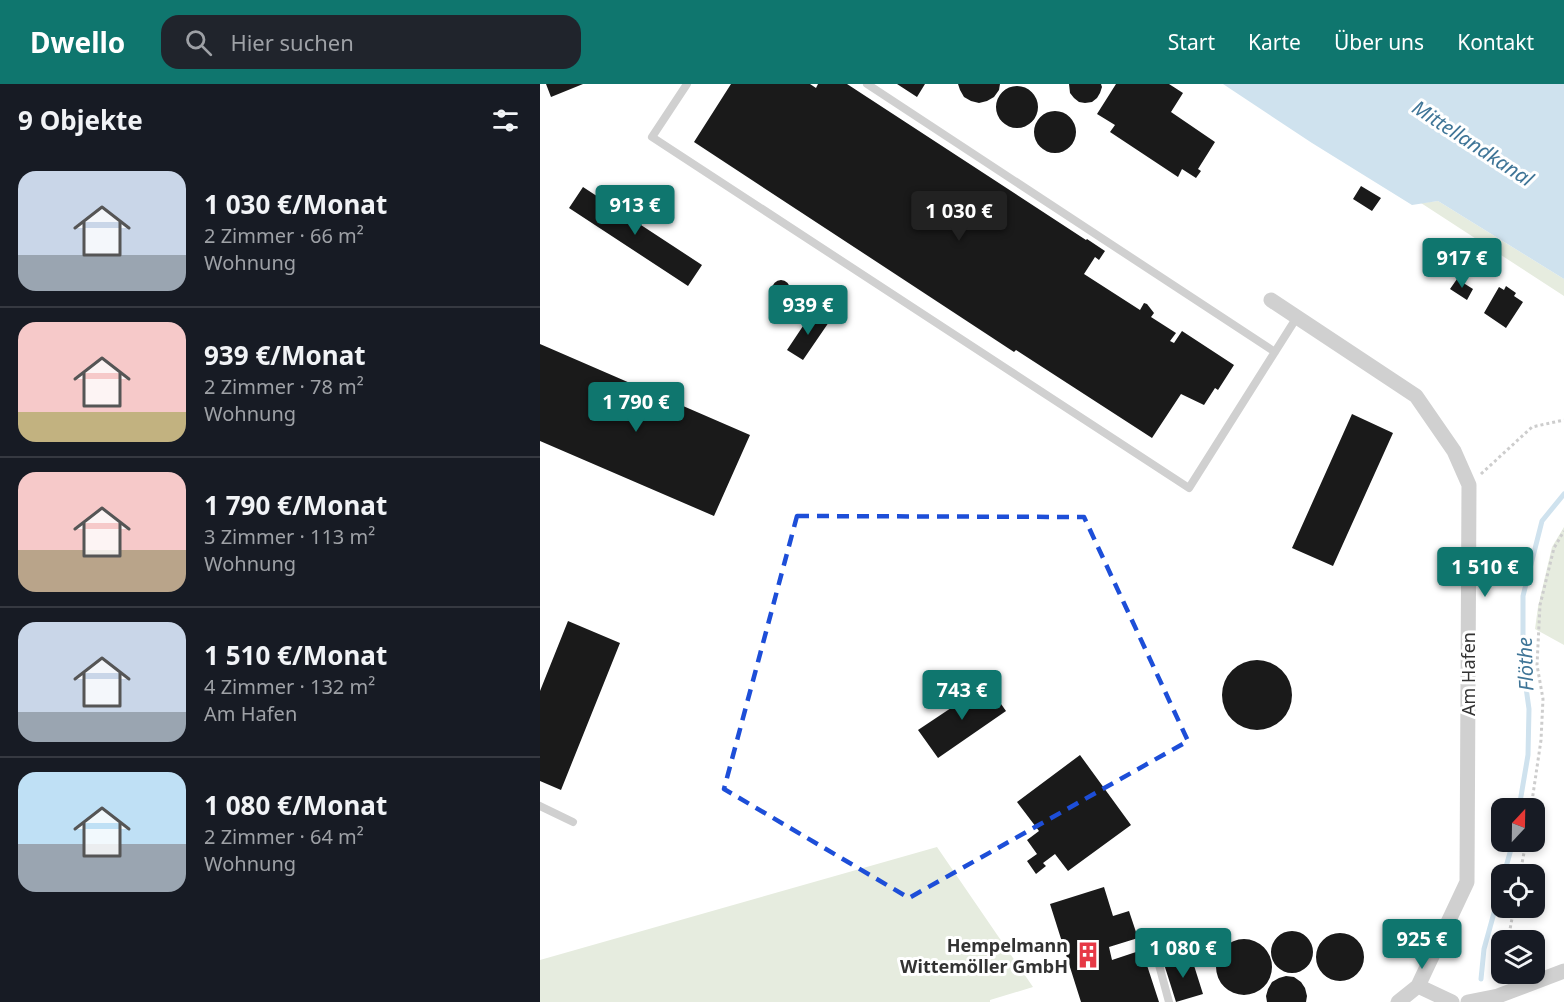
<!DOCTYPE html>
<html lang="de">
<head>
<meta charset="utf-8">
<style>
	body { margin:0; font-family:"Noto Sans",sans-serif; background:#20242c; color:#f1f3f6; height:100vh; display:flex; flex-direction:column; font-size:22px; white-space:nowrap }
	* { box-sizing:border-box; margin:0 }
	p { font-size:20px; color:#9ea1a6 }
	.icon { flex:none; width:33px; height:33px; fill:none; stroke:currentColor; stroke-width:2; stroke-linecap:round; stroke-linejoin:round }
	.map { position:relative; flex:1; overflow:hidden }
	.details { display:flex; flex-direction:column; background:#171b24; width:540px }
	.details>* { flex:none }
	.needle { width:39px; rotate:22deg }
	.tools { position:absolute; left:951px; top:714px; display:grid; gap:12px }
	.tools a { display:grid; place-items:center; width:54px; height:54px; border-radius:12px; background:#171b24; box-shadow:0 3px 9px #0003; font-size:30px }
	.price { position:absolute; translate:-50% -51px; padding:0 14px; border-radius:6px; background:#0f766e; color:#fff; font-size:20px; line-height:39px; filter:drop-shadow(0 2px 3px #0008) }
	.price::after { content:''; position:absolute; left:50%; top:36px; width:18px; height:14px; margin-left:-9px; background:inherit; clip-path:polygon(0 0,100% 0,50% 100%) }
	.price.current { background:#222; color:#fff }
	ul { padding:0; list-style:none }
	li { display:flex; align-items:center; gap:18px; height:150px; padding:0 18px }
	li+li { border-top:2px solid #363941 }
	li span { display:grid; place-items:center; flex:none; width:168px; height:120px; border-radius:18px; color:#555 }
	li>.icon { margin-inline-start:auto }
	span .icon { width:72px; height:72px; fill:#fffc; stroke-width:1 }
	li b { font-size:26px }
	h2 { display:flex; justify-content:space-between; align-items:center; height:72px; padding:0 18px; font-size:26px }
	header { display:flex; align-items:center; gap:36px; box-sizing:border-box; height:84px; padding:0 30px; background:#0f766e; color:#fff }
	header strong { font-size:28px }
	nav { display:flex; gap:33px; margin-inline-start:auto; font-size:21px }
	.search { width:420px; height:54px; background:#20242c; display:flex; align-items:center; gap:15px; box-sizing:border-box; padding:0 21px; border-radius:18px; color:#9ea1a6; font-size:22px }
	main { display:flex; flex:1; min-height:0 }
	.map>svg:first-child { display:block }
</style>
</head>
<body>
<header>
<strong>Dwello</strong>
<div class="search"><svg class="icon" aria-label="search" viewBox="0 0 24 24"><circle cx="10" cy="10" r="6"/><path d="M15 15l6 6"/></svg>Hier suchen</div>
<nav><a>Start</a><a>Karte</a><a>Über uns</a><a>Kontakt</a></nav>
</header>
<main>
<section class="details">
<h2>9 Objekte<svg class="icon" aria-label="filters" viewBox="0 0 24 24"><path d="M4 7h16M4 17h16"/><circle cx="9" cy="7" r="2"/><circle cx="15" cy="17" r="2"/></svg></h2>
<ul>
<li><span style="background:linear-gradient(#c9d6e8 70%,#9aa5b1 0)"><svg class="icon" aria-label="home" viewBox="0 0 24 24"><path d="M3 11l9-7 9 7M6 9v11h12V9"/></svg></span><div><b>1 030 €/Monat</b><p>2 Zimmer · 66 m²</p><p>Wohnung</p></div></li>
<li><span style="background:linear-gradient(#f6c9c9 75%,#c2b280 0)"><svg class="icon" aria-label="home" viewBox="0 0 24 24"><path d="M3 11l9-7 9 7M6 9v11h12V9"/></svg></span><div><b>939 €/Monat</b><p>2 Zimmer · 78 m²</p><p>Wohnung</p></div></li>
<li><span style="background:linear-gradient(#f6c9c9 65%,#b9a48a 0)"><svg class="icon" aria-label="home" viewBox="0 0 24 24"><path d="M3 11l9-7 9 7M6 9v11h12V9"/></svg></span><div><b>1 790 €/Monat</b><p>3 Zimmer · 113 m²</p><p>Wohnung</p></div></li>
<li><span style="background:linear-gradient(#c9d6e8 75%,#9aa5b1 0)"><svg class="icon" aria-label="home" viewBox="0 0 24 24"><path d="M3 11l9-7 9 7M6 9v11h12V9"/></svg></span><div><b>1 510 €/Monat</b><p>4 Zimmer · 132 m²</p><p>Am Hafen</p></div></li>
<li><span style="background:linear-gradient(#bfe0f5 60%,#9aa5b1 0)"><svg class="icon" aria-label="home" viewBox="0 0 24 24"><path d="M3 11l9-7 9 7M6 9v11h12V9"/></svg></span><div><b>1 080 €/Monat</b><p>2 Zimmer · 64 m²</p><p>Wohnung</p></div></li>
</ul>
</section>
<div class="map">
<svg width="1024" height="918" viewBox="0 0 1024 918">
	<rect width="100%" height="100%" fill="#fff"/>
	<path fill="#e6ecdf" d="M898,117L1024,195V212L881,119Z
		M1024,443V561L995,545L998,523L1012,463Z
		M397,763L493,903L450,916V918H0V876Z"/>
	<path fill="#cfe2ee" d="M683,0H1024V195L898,117L872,121L772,59Z"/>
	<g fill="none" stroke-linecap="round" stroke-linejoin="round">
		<path stroke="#cfe2ee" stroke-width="5" d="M979,724L988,671L989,625L983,582V512L1002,437L1024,410
			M964,790L973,758
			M941,895L944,865L962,800"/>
	</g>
	<path fill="#1a1a1a" d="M6,0H43L11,13Z
		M191,0H270L276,4L278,0H307L546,156L547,155L565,167L559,176L555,173L544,190L600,226L604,219L607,220L614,229L611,233L636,249L630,257L634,259L642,247L694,281L678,306L675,304L664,321L641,310L612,354L476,266L474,268L154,58Z
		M357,0H385L377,13Z
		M418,0H460L459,6L454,13L447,17L439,19L431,17L424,13L420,6Z
		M529,0H561L562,3L560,9L557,14L552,18L545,19L539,18L534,14L530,9Z
		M576,0H629L643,9L631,28L675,58L658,85L661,87L656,94L642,85L638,93L570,48L575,41L557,30Z
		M456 23a21 21 0 1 1 42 0a21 21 0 1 1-42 0Z
		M494 48a21 21 0 1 1 42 0a21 21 0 1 1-42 0Z
		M821,102L841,114L832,127L813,115Z
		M43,103L162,181L148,202L29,124Z
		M917,195L933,205L927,216L910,205Z
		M232 205a9 9 0 1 1 18 0a9 9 0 1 1-18 0Z
		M966,202L976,209L974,212L983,218L966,244L944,229L959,203L964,206Z
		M250 216a9 9 0 1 1 18 0a9 9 0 1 1-18 0Z
		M273,227L289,238L263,276L247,266Z
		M0,260L210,351L174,432L0,357Z
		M812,330L853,349L793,482L752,464Z
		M28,537L80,559L21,706L0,697V607Z
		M682 611a35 35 0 1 1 70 0a35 35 0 1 1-70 0Z
		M447,600L466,627L398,674L378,646Z
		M540,671L591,741L528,787L515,770L503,779L506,782L496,790L487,777L497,770L487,756L499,747L477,718Z
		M564,803L573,832L589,827L598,854L569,863L572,876L602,866L619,918H541L510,820Z
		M731 868a21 21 0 1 1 42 0a21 21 0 1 1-42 0Z
		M776 873a24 24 0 1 1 48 0a24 24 0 1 1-48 0Z
		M676 883a28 28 0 1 1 56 0a28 28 0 1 1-56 0Z
		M651,872L663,910L636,918L624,880Z
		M746,892L754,893L761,898L765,904L767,912L766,918H727L726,912L728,905L732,898L739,894Z"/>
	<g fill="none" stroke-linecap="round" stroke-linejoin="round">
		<path stroke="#cdcdcd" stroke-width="3" stroke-dasharray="3 3" stroke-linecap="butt" d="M941,390L992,343L1024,336
			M991,724L1001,656L1003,615L997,581L1000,521L1014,464L1024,447
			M980,790L986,758
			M968,856L974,824"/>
		<path stroke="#d0d0d0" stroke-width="8" d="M147,0L112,53L649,404L757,233
			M327,0L735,268
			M0,722L33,738
			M612,855L629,918"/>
		<path stroke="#d0d0d0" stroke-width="15" d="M731,216L876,312L914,367L929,401L927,798L878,902
			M858,918L878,902L912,918
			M928,918L958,912L1024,887"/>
	</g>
	<path fill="none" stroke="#1d4ed8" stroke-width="4.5" stroke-dasharray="12 8" stroke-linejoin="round" d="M257,432L544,433L648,657L369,814L184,705Z"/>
	<defs>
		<g id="building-bare" transform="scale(2.07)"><path d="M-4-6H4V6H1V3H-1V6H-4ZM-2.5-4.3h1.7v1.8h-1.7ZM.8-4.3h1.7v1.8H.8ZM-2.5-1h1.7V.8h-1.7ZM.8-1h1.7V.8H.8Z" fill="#e63946" stroke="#fff" stroke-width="2.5" paint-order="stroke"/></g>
	</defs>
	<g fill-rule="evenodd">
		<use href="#building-bare" x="548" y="871"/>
	</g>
	<g text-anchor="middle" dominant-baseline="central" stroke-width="6" stroke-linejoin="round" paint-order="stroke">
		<g font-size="18" fill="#333" stroke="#fff">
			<text transform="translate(928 590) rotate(-90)">Am Hafen</text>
		</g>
		<g font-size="18" font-weight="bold" fill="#333" stroke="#fff" text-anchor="end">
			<text x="528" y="861">Hempelmann<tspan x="528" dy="21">Wittemöller GmbH</tspan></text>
		</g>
		<g font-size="20" font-style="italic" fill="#3f7597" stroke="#fff">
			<text transform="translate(933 59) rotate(33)">Mittellandkanal</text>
			<text transform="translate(985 580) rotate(-92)">Flöthe</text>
		</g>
	</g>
</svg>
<div class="tools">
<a><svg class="needle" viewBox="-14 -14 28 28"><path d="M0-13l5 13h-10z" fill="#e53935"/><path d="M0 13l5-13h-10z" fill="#9ea1a6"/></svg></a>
<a><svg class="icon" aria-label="locate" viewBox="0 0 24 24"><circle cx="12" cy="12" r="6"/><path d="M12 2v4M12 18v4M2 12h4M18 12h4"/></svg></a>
<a><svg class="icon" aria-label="layers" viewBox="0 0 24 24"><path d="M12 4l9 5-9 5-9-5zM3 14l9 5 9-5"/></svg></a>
</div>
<b class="price" style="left:95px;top:152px">913 €</b>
<b class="price current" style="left:419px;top:158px">1 030 €</b>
<b class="price" style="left:922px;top:205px">917 €</b>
<b class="price" style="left:268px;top:252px">939 €</b>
<b class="price" style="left:96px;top:349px">1 790 €</b>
<b class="price" style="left:945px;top:514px">1 510 €</b>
<b class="price" style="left:422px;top:637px">743 €</b>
<b class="price" style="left:882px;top:886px">925 €</b>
<b class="price" style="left:643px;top:895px">1 080 €</b>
</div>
</main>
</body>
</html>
